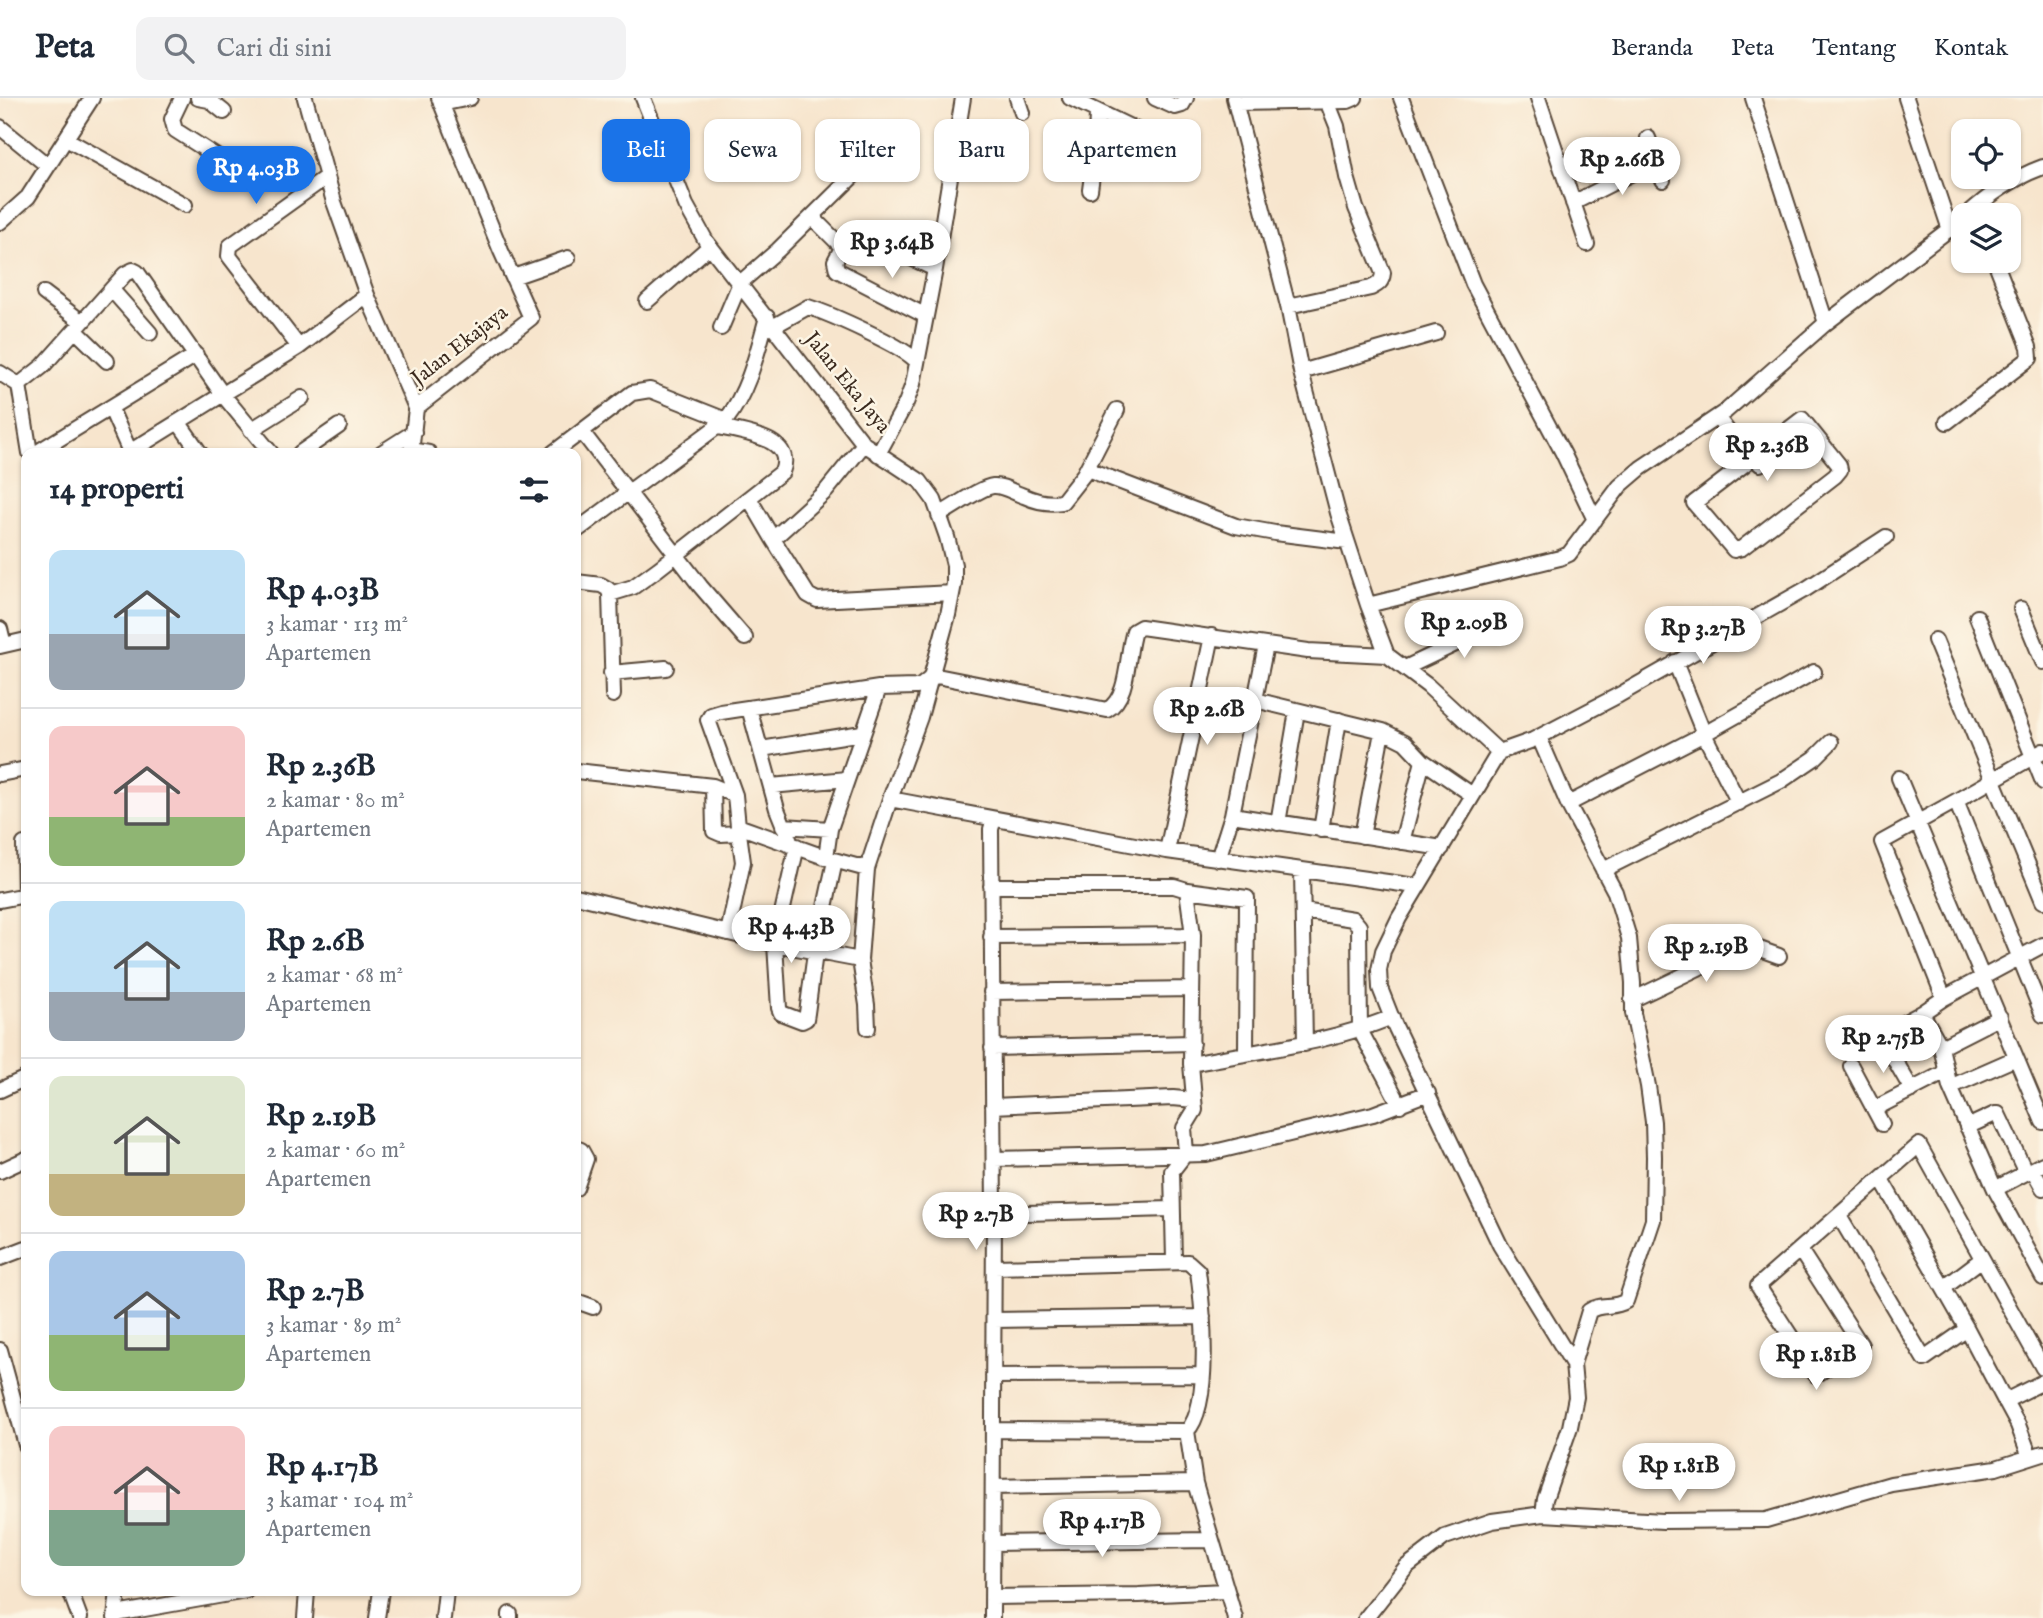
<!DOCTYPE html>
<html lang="id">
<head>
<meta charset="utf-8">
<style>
	body { margin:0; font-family:"IM FELL English",serif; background:#f2f2f3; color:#1f2937; height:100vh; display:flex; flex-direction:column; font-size:26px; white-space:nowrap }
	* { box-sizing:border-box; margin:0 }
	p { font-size:23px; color:#747a83 }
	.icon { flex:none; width:38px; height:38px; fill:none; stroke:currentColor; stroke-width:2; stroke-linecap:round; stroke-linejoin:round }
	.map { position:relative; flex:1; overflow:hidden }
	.sheet { position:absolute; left:21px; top:350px; width:560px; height:1148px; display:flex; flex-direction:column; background:#fff; border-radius:14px; box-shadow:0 2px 5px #0004 }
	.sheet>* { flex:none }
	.hud { position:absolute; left:602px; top:21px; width:665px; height:63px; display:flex; gap:14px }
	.tools { position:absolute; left:1951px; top:21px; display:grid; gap:14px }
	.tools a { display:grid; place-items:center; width:70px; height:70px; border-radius:14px; background:#fff; box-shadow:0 2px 5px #0004; font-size:35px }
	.price { position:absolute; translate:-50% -60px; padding:0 16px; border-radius:24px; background:#fff; color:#222; font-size:23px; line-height:46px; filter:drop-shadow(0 2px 4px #0008) }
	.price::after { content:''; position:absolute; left:50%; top:42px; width:21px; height:16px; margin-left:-10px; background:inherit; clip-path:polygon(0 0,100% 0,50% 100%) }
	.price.current { background:#1a73e8; color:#fff }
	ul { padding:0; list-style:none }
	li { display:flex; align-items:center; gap:21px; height:175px; padding:0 28px }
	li+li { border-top:2px solid #e0e1e3 }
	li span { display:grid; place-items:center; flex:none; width:196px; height:140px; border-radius:14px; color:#555 }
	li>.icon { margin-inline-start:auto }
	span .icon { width:84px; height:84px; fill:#fffc; stroke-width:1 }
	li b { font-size:30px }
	h2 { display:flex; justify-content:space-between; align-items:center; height:84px; padding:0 28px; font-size:30px }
	.pill { padding:0 24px; border-radius:14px; background:#fff; box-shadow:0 2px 5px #0004; font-size:24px; line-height:63px }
	.pill.current { background:#1a73e8; color:#fff }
	header { display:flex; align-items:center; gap:42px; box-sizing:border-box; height:98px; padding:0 35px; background:#fff; border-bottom:2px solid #e0e1e3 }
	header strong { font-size:33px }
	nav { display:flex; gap:38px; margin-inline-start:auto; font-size:24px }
	.search { width:490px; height:63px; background:#f2f2f3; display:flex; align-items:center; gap:18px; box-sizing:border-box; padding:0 24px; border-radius:14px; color:#747a83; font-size:26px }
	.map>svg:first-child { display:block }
</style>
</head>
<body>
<header>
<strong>Peta</strong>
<div class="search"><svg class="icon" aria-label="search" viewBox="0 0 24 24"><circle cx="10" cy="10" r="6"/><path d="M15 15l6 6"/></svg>Cari di sini</div>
<nav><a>Beranda</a><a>Peta</a><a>Tentang</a><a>Kontak</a></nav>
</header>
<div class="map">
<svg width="2043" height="1520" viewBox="0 0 2043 1520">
	<rect width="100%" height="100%" fill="#fcf5e5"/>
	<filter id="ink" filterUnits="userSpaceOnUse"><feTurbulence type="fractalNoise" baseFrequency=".0143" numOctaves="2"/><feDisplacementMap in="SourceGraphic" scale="14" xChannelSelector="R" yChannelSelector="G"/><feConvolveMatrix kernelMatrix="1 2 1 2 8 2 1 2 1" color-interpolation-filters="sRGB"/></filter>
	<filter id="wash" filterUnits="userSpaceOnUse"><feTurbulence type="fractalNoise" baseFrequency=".00686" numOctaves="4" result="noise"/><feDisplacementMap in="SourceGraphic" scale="28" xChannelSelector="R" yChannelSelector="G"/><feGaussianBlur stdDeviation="1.57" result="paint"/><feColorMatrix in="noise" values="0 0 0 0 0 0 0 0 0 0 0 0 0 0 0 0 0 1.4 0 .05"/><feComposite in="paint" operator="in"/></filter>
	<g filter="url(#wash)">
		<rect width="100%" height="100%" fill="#f7e5cd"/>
	</g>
	<g filter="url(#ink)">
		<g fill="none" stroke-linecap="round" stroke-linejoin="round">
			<g stroke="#574638" stroke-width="18">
				<path id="minor" d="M182,0L172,21L175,32L239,73
					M198,0L209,2L224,14
					M305,0L334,104L367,197L416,310L411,355
					M643,0L686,107L706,143L864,346L920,383L934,402L947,439L954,467V486L948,517L920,619L890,701L1167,753L1416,788
					M1017,0L1022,15
					M1070,0L1174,50
					M1155,0L1175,9L1182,7L1186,0
					M1234,0L1288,208L1301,274L1338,415L1368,507
					M1401,0L1473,186L1563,355L1595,422
					M1538,0L1587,146
					M1753,0L1826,225
					M1906,0L1950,132
					M1236,5L1348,3L1355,0
					M441,6L470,0
					M0,29L48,68
					M1059,36L1096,48
					M1648,40L1663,82
					M66,41L185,107
					M1090,92L1096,48L1097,13
					M1573,105L1656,63
					M1967,117C1990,96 2013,80 2043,69
					M812,119L842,149
					M0,124L28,99L92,0
					M935,171L963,0
					M513,179L568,160
					M112,192L150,235
					M44,195L82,224
					M647,203L710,148
					M1288,208L1371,190C1379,186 1382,184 1383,175L1356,110L1347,79L1337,28L1327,3
					M774,228L808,209C828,215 906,249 917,264
					M721,230L740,185L778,152L853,78
					M76,233L107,263
					M299,249L229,158L230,148L326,79
					M1301,274L1436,235
					M0,275L19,287L30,355
					M19,287L43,268L125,176L133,172L137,174L223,297L271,355
					M416,310L531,220L501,153L439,0
					M111,311L130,354
					M1717,319L1747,359
					M1947,324L2030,260L2029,249L1995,163
					M179,325L200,355
					M251,332L302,300
					M582,334L701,489L745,540
					M864,346L826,393L773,441L808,497L817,502L952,495
					M411,352L429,355
					M36,355L196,257
					M128,355L299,249L367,197
					M300,355L339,328
					M381,355L414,334
					M553,355L632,295L650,292L726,322
					M878,356L906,305L913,286L935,171L855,134L850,135L835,163L837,172L926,218
					M1745,366L1694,405L1734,452L1742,450L1835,378L1840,372L1839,367L1802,321L1754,358
					M1760,366L1796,338
					M1087,371L1236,428L1275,435L1347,444
					M749,400L773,441
					M939,417C951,411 981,389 993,388C1003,387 1014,395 1024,398C1035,403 1049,406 1062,404L1084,376L1117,312
					M576,433L726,322C749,292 757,255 767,219
					M576,484L601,487L608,491L610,496L613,597
					M610,496L633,489L658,471L782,374C796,338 740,335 716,328
					M2021,511L2043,564
					M1977,519L2043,684
					M0,531L4,547
					M1935,542L2043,803
					M0,548L26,542
					M1675,564L1704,636L1739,705
					M1405,570L1508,521
					M611,575L666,570
					M1255,602L1383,633L1405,644L1423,663L1471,696
					M749,610L777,711L791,746
					M1539,639L1568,706L1615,794L1629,840L1633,885V915L1648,988L1653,1024L1654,1059L1653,1122L1626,1203C1614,1211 1600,1205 1589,1213L1573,1266
					M761,651L862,635
					M2043,653L1956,703L2043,917
					M1499,654L1533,642L1619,597L1806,491L1886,439
					M576,673L713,688L735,697L738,728L830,761L867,771
					M0,676L26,671
					M1899,680L2043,1024
					M713,688L714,733L721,736L738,735
					M771,688L847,681
					M735,697L708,622L711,617L721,614L879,590L916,589L922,587L932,579L937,578L1107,612C1130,599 1126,556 1134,533L1141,529L1308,553L1387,557
					M1568,706L1704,636L1814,574
					M1232,717L1442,750
					M1278,725L1297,613
					M783,728L830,731
					M1321,732L1339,622
					M1362,738L1382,634
					M1402,744L1423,663
					M24,746L25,797
					M797,748L775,846L779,910L781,915L802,923L806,921L807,915L815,855L835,763
					M1167,753L1212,538
					M826,759L830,731L879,590
					M1218,761L1232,717L1266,547
					M1603,772L1781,683L1815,660L1831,644
					M1302,773L1305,946
					M991,788H1174L1187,792L1193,837L1191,966L1195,1012L1184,1030L1186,1055L1172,1073L1174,1163
					M1187,792L1247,800L1246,955
					M576,798L770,845L860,862
					M0,802L26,797
					M1303,813L1353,821L1359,828L1360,932L1400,1007
					M728,835L743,764L738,728
					M991,839L1193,837
					M991,894L1192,891
					M1944,900L1882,744L1956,703
					M1632,902L1740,850L1754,849L1779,858
					M1922,915L1941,949
					M868,930L867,907L860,862L867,771L890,701
					M992,950L1192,945
					M2016,960L1950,989L1995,1091L2043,1180
					M1191,966C1259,952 1327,946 1392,919
					M1851,968L1882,1026
					M1950,989L1941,949L2000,919
					M0,992L26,980
					M1912,992L1885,945V935L1922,915L1944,900L2043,847
					M993,1008L1173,1000L1194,1002
					M1874,1011L1942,976L1945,972
					M1967,1029L1995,1016H1998L2026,1075
					M576,1050L581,1052L586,1061L576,1090
					M994,1061L1206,1056L1373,1016L1428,995
					M2033,1072L2043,1090
					M0,1073L26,1061
					M1995,1091L2043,1066
					M994,1116L1171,1111
					M1839,1118L1924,1261L1967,1231L1881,1081
					M1800,1152L1861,1247L1816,1277L1758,1188L1919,1047L2043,1270
					M0,1160L26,1150
					M1945,1189L1982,1161
					M576,1203L593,1209
					M994,1222L1203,1219
					M1967,1231L2005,1303
					M0,1252L26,1347
					M993,1278L1202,1277
					M993,1332L1187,1333C1212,1307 1203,1209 1198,1173L1188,1164L994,1169
					M1187,1333L1195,1385
					M2030,1359L2018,1327L2005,1303L2043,1284
					M993,1389L1195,1385L1235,1520
					M1543,1416L1545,1401L1570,1329L1576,1299L1573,1266L1500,1147L1395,928L1380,890L1379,872L1383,853L1399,820L1499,654L1428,588L1387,557L1368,507L1560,460L1569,456L1620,388L1641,370L1726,313L1826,225L1964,120
					M993,1445L1211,1442
					M70,1493L80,1520
					M993,1499L1139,1497L1225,1493
					M116,1516L246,1493
					M115,1520L118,1493
					M305,1520L307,1493
					M377,1520L381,1493
					M443,1520L446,1493
					M510,1520V1516
					M992,1520L994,1116L991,731L994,721
					M1366,1520L1406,1469L1445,1439L1492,1423L1543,1416L1663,1423L1766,1422L1891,1386L1996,1370L2043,1355"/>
			</g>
			<use href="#minor" stroke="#fff" stroke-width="14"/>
		</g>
	</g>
	<g text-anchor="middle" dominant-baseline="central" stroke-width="5" stroke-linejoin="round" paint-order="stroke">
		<g font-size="21" fill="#3b2a1e" stroke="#fcf5e5">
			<text transform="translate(460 248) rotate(-38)">Jalan Ekajaya</text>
			<text transform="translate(847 285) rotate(51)">Jalan Eka Jaya</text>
		</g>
	</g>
</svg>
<div class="tools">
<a><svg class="icon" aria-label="locate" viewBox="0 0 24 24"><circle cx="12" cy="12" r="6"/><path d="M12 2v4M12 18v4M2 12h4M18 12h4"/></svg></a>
<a><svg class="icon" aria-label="layers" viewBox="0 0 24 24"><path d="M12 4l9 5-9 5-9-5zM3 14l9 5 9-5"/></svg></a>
</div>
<b class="price" style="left:1622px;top:99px">Rp 2.66B</b>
<b class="price current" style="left:256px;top:108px">Rp 4.03B</b>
<b class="price" style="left:892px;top:182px">Rp 3.64B</b>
<b class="price" style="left:1767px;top:385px">Rp 2.36B</b>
<b class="price" style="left:1464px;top:562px">Rp 2.09B</b>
<b class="price" style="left:1703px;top:568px">Rp 3.27B</b>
<b class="price" style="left:1207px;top:649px">Rp 2.6B</b>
<b class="price" style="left:791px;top:867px">Rp 4.43B</b>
<b class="price" style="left:1706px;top:886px">Rp 2.19B</b>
<b class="price" style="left:1883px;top:977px">Rp 2.75B</b>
<b class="price" style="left:976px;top:1154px">Rp 2.7B</b>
<b class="price" style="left:1816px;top:1294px">Rp 1.81B</b>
<b class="price" style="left:1679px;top:1405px">Rp 1.81B</b>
<b class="price" style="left:1102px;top:1461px">Rp 4.17B</b>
<div class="hud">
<a class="pill current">Beli</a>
<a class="pill">Sewa</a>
<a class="pill">Filter</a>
<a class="pill">Baru</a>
<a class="pill">Apartemen</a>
</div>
<section class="sheet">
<h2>14 properti<svg class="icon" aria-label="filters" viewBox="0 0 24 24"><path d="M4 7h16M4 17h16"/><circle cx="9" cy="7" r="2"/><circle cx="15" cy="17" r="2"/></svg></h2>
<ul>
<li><span style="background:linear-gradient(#bfe0f5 60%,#9aa5b1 0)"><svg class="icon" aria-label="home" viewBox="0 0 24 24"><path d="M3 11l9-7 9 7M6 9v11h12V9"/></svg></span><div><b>Rp 4.03B</b><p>3 kamar · 113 m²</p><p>Apartemen</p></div></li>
<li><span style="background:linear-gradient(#f6c9c9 65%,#8fb573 0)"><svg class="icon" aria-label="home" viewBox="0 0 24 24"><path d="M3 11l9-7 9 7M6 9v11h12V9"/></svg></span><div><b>Rp 2.36B</b><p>2 kamar · 80 m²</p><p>Apartemen</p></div></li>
<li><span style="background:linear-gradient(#bfe0f5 65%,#9aa5b1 0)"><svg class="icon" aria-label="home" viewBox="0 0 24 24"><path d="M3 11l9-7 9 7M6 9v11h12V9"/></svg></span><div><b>Rp 2.6B</b><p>2 kamar · 68 m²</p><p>Apartemen</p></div></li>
<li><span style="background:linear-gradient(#dfe7d0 70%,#c2b280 0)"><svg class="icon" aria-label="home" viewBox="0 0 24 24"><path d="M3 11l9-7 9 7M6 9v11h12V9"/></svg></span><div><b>Rp 2.19B</b><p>2 kamar · 60 m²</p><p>Apartemen</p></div></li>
<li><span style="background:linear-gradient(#a9c7e8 60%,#8fb573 0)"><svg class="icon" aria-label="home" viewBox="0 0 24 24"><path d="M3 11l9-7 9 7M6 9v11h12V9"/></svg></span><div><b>Rp 2.7B</b><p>3 kamar · 89 m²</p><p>Apartemen</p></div></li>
<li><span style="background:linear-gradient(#f6c9c9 60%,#7fa58c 0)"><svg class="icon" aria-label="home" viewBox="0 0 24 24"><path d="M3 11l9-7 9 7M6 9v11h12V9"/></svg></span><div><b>Rp 4.17B</b><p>3 kamar · 104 m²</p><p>Apartemen</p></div></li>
</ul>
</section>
</div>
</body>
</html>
